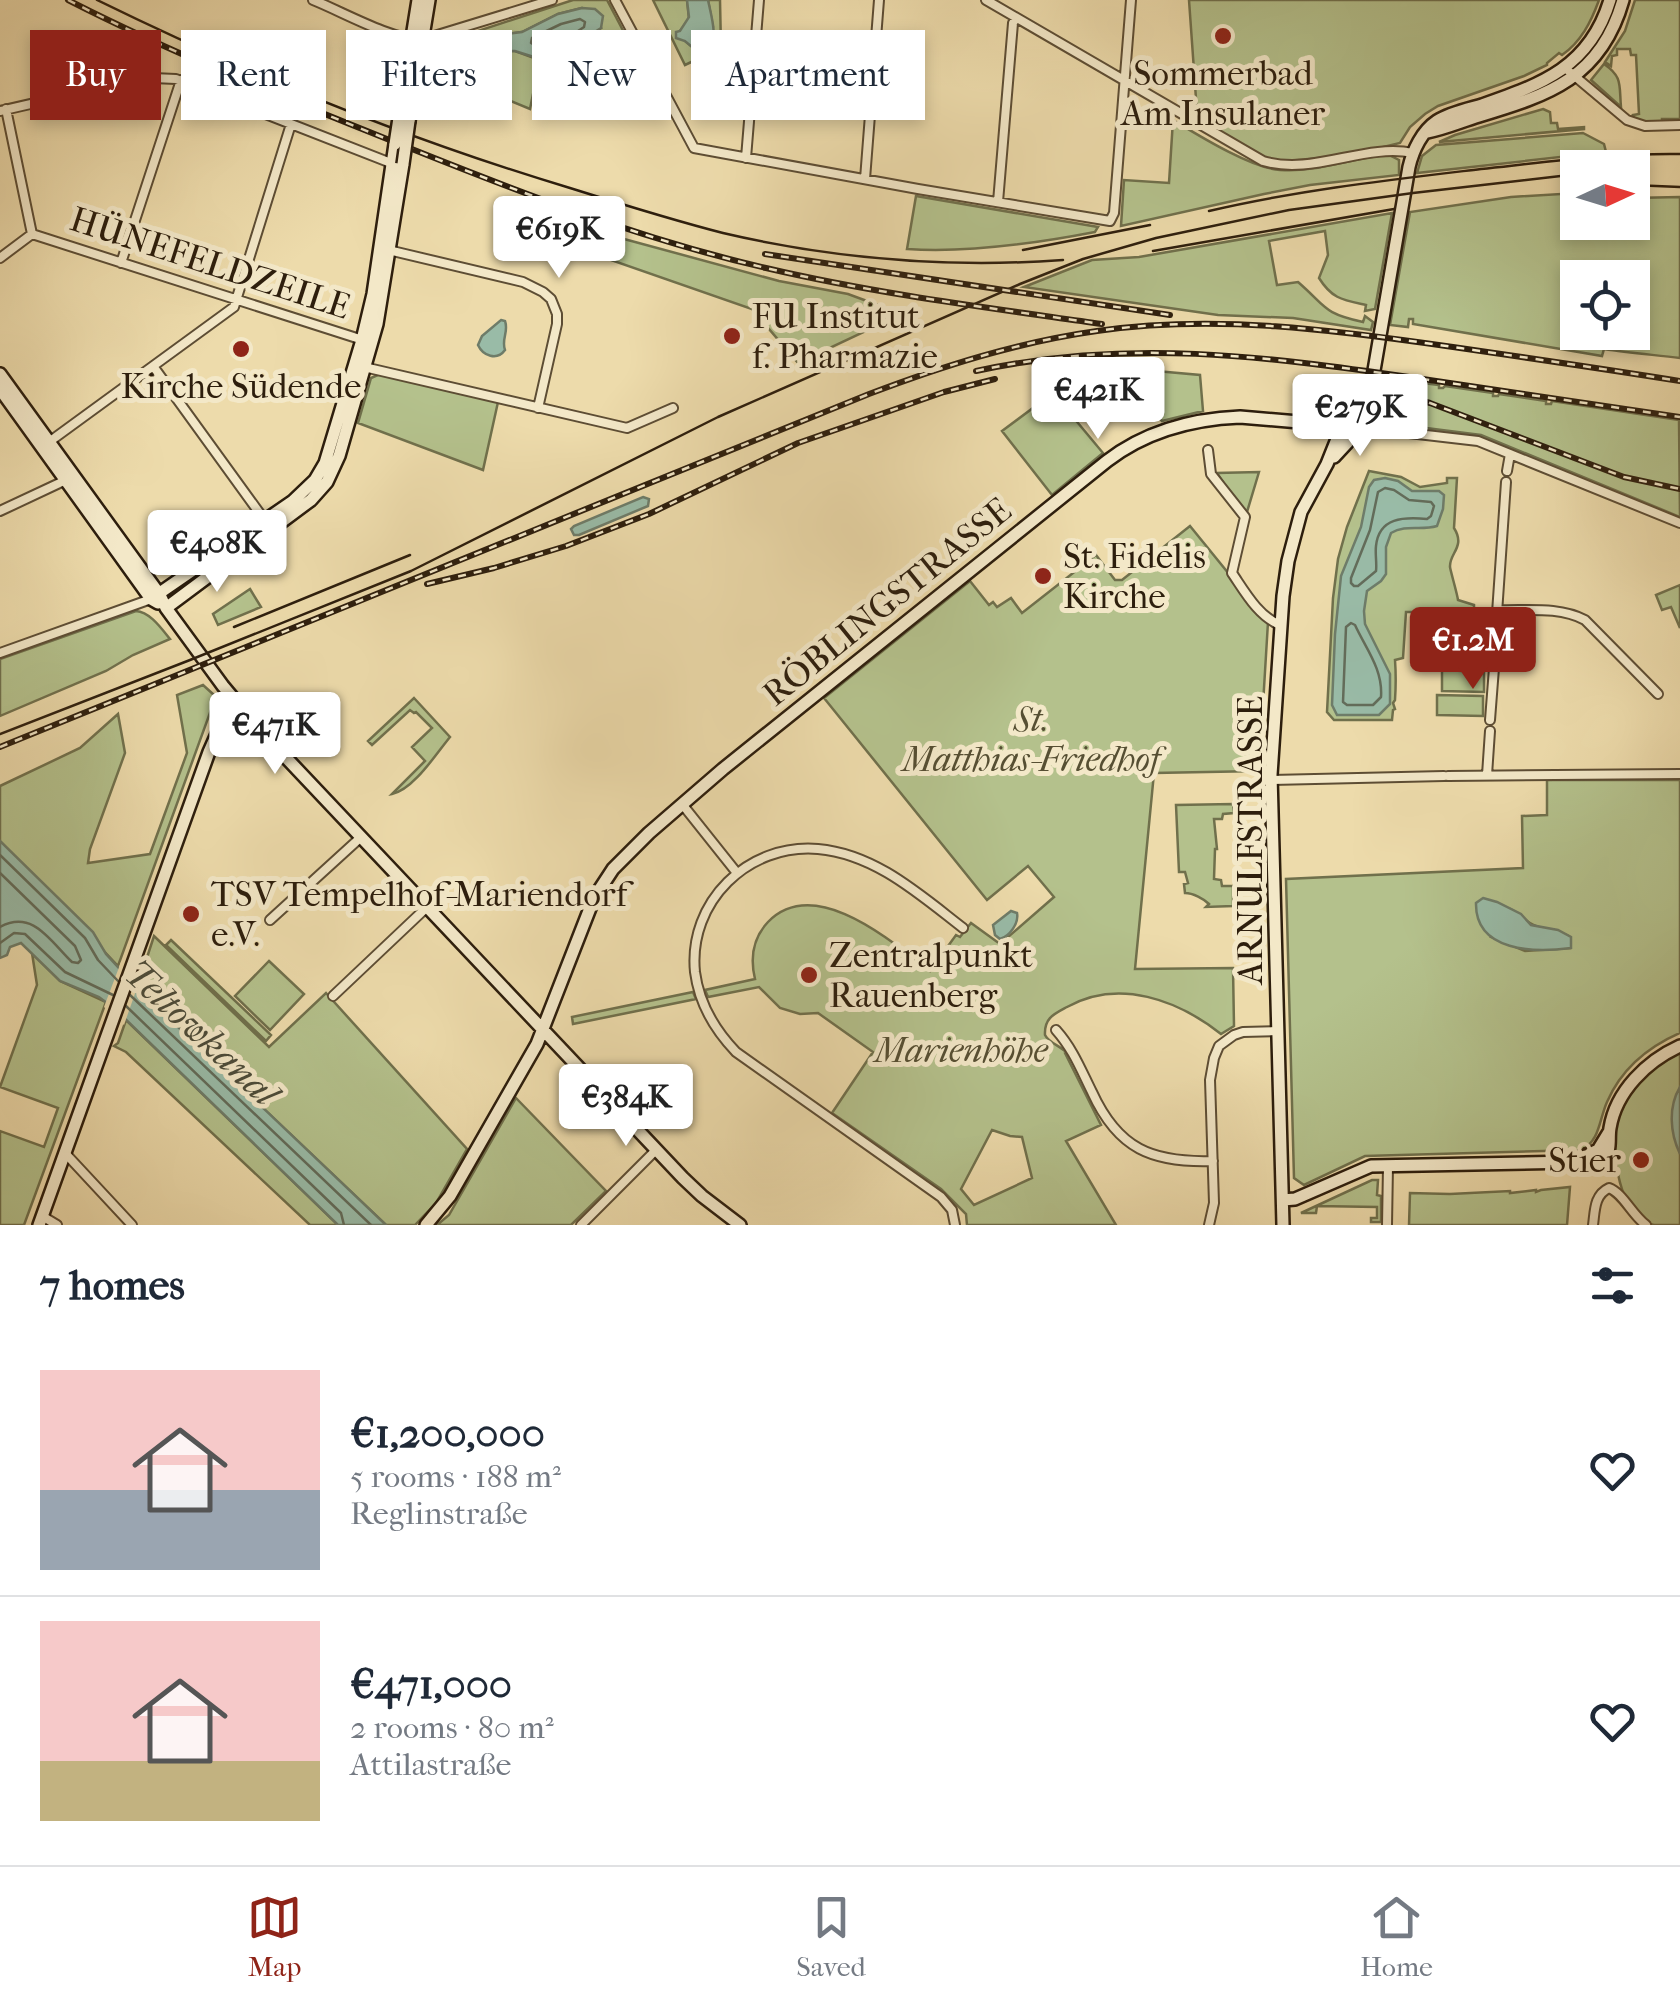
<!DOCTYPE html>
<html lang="en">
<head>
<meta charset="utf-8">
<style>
	body { margin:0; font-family:"IM FELL French Canon",serif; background:#f6f6f7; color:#1f2937; height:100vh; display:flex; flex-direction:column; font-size:38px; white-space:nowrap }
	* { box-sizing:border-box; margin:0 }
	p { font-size:32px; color:#747a83 }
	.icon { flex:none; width:55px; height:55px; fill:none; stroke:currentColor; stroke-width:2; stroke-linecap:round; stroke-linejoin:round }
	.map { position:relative; height:1225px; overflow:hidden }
	.drawer { display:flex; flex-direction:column; background:#fff; flex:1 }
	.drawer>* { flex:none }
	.guide { position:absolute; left:30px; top:30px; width:1000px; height:90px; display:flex; gap:20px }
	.needle { width:65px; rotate:86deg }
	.fabs { position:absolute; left:1560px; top:150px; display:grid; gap:20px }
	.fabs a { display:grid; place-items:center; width:90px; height:90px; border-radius:0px; background:#fff; box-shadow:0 5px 15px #0003; font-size:50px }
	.price { position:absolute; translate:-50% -85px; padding:0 22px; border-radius:10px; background:#fff; color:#222; font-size:32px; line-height:65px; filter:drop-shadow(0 2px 5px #0008) }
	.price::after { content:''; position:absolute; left:50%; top:60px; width:30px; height:22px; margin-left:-15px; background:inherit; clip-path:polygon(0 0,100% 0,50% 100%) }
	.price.current { background:#8f2418; color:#fff }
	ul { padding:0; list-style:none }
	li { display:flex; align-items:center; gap:30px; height:250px; padding:0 40px }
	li+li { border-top:2px solid #e0e1e3 }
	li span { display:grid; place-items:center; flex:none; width:280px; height:200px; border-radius:0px; color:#555 }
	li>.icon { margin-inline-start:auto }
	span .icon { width:120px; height:120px; fill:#fffc; stroke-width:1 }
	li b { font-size:42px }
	h2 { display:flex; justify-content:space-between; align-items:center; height:120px; padding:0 40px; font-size:42px }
	.pill { padding:0 35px; border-radius:0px; background:#fff; box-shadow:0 5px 15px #0003; font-size:35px; line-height:90px }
	.pill.current { background:#8f2418; color:#fff }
	.menu { display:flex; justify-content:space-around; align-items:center; height:140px; border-top:2px solid #e0e1e3; background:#fff; font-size:28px; color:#747a83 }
	.menu a { display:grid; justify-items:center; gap:5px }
	.menu .current { color:#8f2418 }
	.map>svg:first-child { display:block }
</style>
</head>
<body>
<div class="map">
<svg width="1680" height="1225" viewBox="0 0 1680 1225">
	<rect width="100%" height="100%" fill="#eddbab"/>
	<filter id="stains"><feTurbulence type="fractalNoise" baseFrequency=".002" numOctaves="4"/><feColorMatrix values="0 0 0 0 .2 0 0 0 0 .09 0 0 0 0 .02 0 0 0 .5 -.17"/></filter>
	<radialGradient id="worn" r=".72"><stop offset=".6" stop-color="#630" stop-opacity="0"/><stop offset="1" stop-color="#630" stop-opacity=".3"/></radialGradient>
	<path fill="#b4c18c" stroke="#70704c" stroke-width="2.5" fill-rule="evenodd" d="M573,0H607L628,40L552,73L535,84L530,109L462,81L458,90L441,84L433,105L418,94L428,50L432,46ZM582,8L601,28L562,53L542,61L515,51H484L483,37L522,32L558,14Z
		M653,0H687L689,19L680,31L685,41L696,50L713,27L708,0H720L721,48L685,65Z
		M1189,0H1599C1591,22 1581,42 1562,55L1559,53L1547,63V65L1524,76L1438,106L1425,114L1410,127L1400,143L1350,155L1277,162L1256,155L1195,117L1197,113Z
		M1635,0H1680V119H1662V123L1642,122L1634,119L1633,115L1639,114L1636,55H1631L1630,49H1617V55L1612,56L1611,66L1605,62L1625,31Z
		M1604,64C1623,77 1619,85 1621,107L1591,80Z
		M1543,109L1550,112L1551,123H1557L1558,129L1584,127V129L1439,142L1455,135Z
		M1173,120C1198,135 1251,168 1280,170C1317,173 1353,157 1389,155L1399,160V175L1310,185L1264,194L1121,226L1124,180L1169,183Z
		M1583,133L1604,144L1606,152L1417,173L1422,156L1436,145Z
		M1577,193L1578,222H1632L1633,198L1680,197V358C1656,355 1630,353 1604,349L1602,356L1413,324V319H1409L1408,327L1390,325L1410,212L1511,197ZM1578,278H1632V332H1578Z
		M916,196L1098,227L1095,232C1033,244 968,253 907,249Z
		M1392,213L1375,309L1365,311L1366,305C1343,300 1332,299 1319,278L1328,255L1325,231L1269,241L1277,285L1298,282C1327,307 1322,313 1363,322L1365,316L1373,322L1371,330L1293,318L1218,315L1024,287L1092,260L1139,257Z
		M613,236L779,281L848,294L902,314L798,363L752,309L608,259Z
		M1156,371L1200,375L1203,411L1162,421L1124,374Z
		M380,374L498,402L483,470L358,423L371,378Z
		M1380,378L1439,385V388H1443L1445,386L1493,393V396H1498L1499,394L1546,401V404H1551L1552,401L1679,420L1680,517L1481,435L1387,423C1371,411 1377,395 1380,378Z
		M1053,393L1103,453L1052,495L1002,431Z
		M1369,471L1401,477L1420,487L1447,483V478H1457L1454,528C1466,547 1449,553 1450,567C1451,573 1457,593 1458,600L1474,605V612H1406L1403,658L1395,660C1396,674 1396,685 1395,700L1393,703L1395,709L1393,710L1392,720H1334L1327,712L1333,598L1338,559L1347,527Z
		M1259,472L1247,512L1242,511L1217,473Z
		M1190,526L1268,622L1259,771L1154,773L1135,969L1233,968L1234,1026L1221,1034C1178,1000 1119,978 1067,1007C1054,1014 1044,1018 1045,1035C1049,1043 1059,1045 1066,1052L1065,1053L1101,1125L1066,1141L1116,1225H967L966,1214L941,1189L832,1113L873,1052L818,1013L800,1014L780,1008L759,987L708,997L705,990L755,979C750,958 752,939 768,922C815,874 892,942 930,971L956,935L960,937L971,923L1000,944L1054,897L1028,866L987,900L824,698L970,581L989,605L993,602L997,607L1011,598L1022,613L1096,555L1115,580H1122ZM992,1130L1010,1136L1022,1137L1032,1178L974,1205L961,1189Z
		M1680,585V628L1671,607L1662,610L1656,595Z
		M250,589L261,607L218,625L213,614Z
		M136,611C150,612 161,628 170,639L133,655L106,671L0,716V659Z
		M1442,670L1484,672V692L1442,691Z
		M203,685L214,695L215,699L118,966L0,841V786L80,748L118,714L125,753L90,849L88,863L150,854L187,753L177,695Z
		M1437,695L1483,696V716L1437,715Z
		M414,698L450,737C436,754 413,790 392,794L425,761L412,747L432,728L416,712L414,713L410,710L372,745L368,741Z
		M1547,780H1680V1033C1648,1047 1621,1070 1607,1102C1599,1120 1600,1140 1582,1150L1365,1156L1304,1185L1294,1178L1286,879L1523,868L1522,816L1547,815ZM1510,909C1519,913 1523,919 1530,923C1541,930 1558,930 1570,937V948L1525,951L1491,937Z
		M1233,804L1234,813L1223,814L1222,819H1214L1217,849H1215L1214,879L1221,880L1222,886H1233V906L1206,907L1209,904C1204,899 1193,893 1185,893L1184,884L1188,883L1185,872H1179L1176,805Z
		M154,936L269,1047L326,993L467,1149L436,1203L415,1225H386L137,988Z
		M171,940L271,1035L266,1041L166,945Z
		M32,953L60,981L106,1002L24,1225H0V1131L44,1147L58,1108L0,1087L37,985Z
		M269,961L304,994L270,1030L235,996Z
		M693,992L696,999L573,1024L572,1017Z
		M126,1020L338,1225H310L126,1052L114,1046L118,1043Z
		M1680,1050V1225C1672,1225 1662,1225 1654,1225C1626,1220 1618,1180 1615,1156H1610C1620,1098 1629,1082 1680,1050Z
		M516,1098L606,1191L571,1225H437L449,1215Z
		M1372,1180H1378L1377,1195L1381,1196V1222H1371V1218H1377V1207L1317,1206L1316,1213H1301Z
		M1570,1187L1567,1225H1409L1410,1193L1450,1194L1510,1191V1193L1536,1190V1192L1541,1190Z"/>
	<path fill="#99bba7" stroke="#6e7c69" stroke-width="2.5" d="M687,0H708C711,15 718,37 710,50L698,52L685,41L676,38V32L680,31L689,17Z
		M582,8L595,9L603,16L601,28L562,53L556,64L515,51H484L480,48L479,40L482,37L522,32L558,14Z
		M501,320L505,321C509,332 501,339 505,350C497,361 483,356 478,345L482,336Z
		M1385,478L1398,481L1412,491H1439L1444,495L1443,509L1437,526C1421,531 1406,524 1391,533L1386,547V574L1381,581L1367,591L1364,611L1365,624L1390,674V704L1379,715H1337L1332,705L1335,634L1341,576L1361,527L1369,487L1374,480Z
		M643,497L649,499L648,506L579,535H574L571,529L574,526Z
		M0,841L93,932L106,954L137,988L386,1225H338L115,1009L99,997L60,981L21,943L10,947L7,955L0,958Z
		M1483,898L1497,902L1521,914L1531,925L1558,930L1571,937V948C1535,953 1475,952 1476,903Z
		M1011,911L1017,913C1019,923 1010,936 1000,939L995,935L993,925Z
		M1680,1087V1154C1670,1133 1668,1107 1680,1087Z"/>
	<path fill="#eddbab" d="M121,962L139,982L124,1025L104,1007Z"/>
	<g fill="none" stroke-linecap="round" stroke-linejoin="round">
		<path stroke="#636c5a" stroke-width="2.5" d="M580,19L585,22L584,27L557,45L551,51H545L531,43L532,38L561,24Z
			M1385,488L1394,490L1409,500L1431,502L1434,506L1431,516L1427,519C1404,517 1379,517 1376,546C1375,554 1377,563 1376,571L1358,586H1354L1351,583V578L1370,530L1378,492Z
			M1351,623L1355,625C1366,649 1383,669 1381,697L1373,705H1347L1343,702L1346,627Z
			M0,855L85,938L98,960L118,981
			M0,873L75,946L81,960L78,963L72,962C50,941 33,909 0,927
			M0,943L14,933L25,934L65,972L113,995
			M130,995L371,1225
			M126,1006L341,1213L344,1225"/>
		<g stroke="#5d4d34" stroke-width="12">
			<path id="street" d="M313,0C343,12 390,39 421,40L552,0
				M615,0L694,148L918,189L1110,221L1114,213L1131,0
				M986,0L1263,161C1313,176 1364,143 1413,153
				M1565,68L1627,120L1645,126L1680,125
				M6,109L32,234
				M0,111L126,82L153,78L176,79L396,165
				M746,158L759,0
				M865,179L879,0
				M998,202L1013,23L1016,18
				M32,234L366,341
				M384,249L523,282L543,292L551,299L557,314V324L538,408
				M0,258L32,234
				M121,263L181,80
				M153,366L266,522
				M364,367L627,428L673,408
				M1357,427L1478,441L1680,523
				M49,442L234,307L291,124
				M1208,450L1211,474L1245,517L1232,573C1245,592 1258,616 1280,625
				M1507,471L1510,454
				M0,511L66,480
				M1497,610C1526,611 1559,606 1585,620L1658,694
				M0,653L151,599
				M1494,657L1506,482
				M1490,720L1494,668
				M1487,775L1490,731
				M1448,776L1680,774
				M1272,780L1444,776
				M682,804L737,873
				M270,920L360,838
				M333,996L426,908
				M1056,1030C1073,1049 1081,1070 1092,1092C1118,1149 1152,1163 1213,1161
				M65,1153L132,1225
				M42,1216L57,1225
				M581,1225L656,1150
				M955,1225L952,1210L941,1197L736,1052C715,1030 699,1003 695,972C688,902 748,843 818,849C875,854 919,894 963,928
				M1209,1225L1214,1203L1210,1080L1214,1058L1219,1046L1234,1035L1243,1032L1278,1031
				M1387,1225L1388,1166
				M1593,1225C1595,1211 1594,1195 1609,1188C1623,1193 1632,1215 1646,1225"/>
		</g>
		<g stroke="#2d1e0d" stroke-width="16">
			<path id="secondary" d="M399,118L418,0
				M409,121L429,0
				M1427,132C1444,129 1462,121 1479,116C1549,95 1601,78 1623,0
				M0,374L160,595L166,608L223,686L259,729L683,1178L702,1196L740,1225
				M0,389L151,599L158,603
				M1334,457L1347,443L1367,411L1409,167C1413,150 1422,131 1437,121C1449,113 1468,109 1482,105C1542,84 1590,67 1610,0
				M151,599L293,501L315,480L325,463L362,340L373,294L395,144
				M166,608L311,500L327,482L339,456L377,324L403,164
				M1576,1161L1598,1150L1609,1132
				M1283,1200L1295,1199L1371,1166L1573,1162C1583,1163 1594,1167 1603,1159C1612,1151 1608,1139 1610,1128C1616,1091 1647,1061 1680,1046
				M39,1225L209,752L221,725L240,708
				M426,1225L450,1196L537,1044L594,898L613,869L649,833L723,769L1107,461C1146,431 1191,419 1240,417L1357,427
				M1283,1225L1271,775L1283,596L1288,561L1301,512L1327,464L1337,439L1369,390"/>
		</g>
		<use href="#street" stroke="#f3e8c8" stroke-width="8"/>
		<use href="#secondary" stroke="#f3e8c8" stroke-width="11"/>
		<path stroke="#2d1e0d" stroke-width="2.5" d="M97,0C250,75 407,139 570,188C621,204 672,220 723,233C834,259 950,268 1063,260
			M1632,185L1680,187
			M1209,211C1299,190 1389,180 1481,169C1547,162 1613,153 1680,154
			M1023,250L1150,225
			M1153,251L1394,209
			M234,627L410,555
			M0,734L190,660L411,571L718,417L1020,284L1083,259L1156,238L1289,210L1413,193L1578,174"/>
		<g stroke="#2d1e0d" stroke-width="6">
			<path id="rail" d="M68,0C172,53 279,96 387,139C511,189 636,238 766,268C877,294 990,308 1102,324
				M765,254L1170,315
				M976,371C1127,338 1264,356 1416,378C1504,391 1592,404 1680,417
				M1352,381L1430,403L1624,477L1680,489
				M427,584L494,568L566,546L649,514L798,443L944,392L995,379
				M0,747L869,394C943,366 1018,342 1097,331C1216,314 1335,330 1453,347C1529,358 1605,369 1680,381"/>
		</g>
		<use href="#rail" stroke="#f3e8c8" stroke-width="2.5" stroke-dasharray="8" stroke-linecap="butt"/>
		<g stroke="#2d1e0d" stroke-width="16" stroke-linecap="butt">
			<path id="secondary-bridge" d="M395,144L399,118
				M403,164L409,121"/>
		</g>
		<use href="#secondary-bridge" stroke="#f3e8c8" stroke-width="11"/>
	</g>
	<g fill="#8f2418" stroke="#f3e8c8" stroke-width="4">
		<circle cx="1223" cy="36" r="10"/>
		<circle cx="732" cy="336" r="10"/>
		<circle cx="241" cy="349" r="10"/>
		<circle cx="1043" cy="576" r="10"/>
		<circle cx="191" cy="914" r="10"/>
		<circle cx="809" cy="975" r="10"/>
		<circle cx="1641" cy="1160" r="10"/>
	</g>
	<g text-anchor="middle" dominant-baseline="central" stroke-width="10" stroke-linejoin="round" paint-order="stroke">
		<g font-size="35" fill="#2d1e0d" stroke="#f3e8c8" text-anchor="start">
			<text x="1223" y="73" text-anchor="middle">Sommerbad<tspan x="1223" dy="40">Am Insulaner</tspan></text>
			<text x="752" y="316">FU Institut<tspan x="752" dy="40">f. Pharmazie</tspan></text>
			<text x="241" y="386" text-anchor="middle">Kirche Südende</text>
			<text x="1063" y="556">St. Fidelis<tspan x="1063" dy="40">Kirche</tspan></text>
			<text x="211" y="894">TSV Tempelhof-Mariendorf<tspan x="211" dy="40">e.V.</tspan></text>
			<text x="829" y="955">Zentralpunkt<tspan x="829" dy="40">Rauenberg</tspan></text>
			<text x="1621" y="1160" text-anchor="end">Stier</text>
		</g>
		<g font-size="35" fill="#2d1e0d" stroke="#f3e8c8">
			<text transform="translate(210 263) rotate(18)">HÜNEFELDZEILE</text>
			<text transform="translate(887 602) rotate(-39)">RÖBLINGSTRASSE</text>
			<text transform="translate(1250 840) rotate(-90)">ARNULFSTRASSE</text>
		</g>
		<g font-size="35" font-style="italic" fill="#564f33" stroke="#f3e8c8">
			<text x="1031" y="719">St.<tspan x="1031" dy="40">Matthias-Friedhof</tspan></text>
			<text x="961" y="1050">Marienhöhe</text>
		</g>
		<g font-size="38" font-style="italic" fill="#4d4d3b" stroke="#f3e8c8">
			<text transform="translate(201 1033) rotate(43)">Teltowkanal</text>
		</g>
	</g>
	<rect width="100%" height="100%" filter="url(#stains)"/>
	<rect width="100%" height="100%" fill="url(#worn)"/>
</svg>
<div class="fabs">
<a><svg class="needle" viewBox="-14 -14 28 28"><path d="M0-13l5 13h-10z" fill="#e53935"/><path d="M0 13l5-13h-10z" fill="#747a83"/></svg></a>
<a><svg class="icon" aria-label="locate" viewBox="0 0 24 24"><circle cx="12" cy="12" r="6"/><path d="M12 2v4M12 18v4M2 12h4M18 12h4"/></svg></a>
</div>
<b class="price" style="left:559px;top:281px">€619K</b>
<b class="price" style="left:1098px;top:442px">€421K</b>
<b class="price" style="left:1360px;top:459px">€279K</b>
<b class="price" style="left:217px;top:595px">€408K</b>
<b class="price current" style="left:1473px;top:692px">€1.2M</b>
<b class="price" style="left:275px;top:777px">€471K</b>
<b class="price" style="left:626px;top:1149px">€384K</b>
<div class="guide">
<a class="pill current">Buy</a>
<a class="pill">Rent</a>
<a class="pill">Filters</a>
<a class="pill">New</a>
<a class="pill">Apartment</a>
</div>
</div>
<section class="drawer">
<h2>7 homes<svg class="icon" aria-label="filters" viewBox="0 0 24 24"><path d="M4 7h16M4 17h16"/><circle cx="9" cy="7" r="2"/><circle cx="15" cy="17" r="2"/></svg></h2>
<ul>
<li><span style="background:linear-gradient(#f6c9c9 60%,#9aa5b1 0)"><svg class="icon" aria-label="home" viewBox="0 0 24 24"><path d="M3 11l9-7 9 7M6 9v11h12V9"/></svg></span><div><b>€1,200,000</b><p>5 rooms · 188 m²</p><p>Reglinstraße</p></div><svg class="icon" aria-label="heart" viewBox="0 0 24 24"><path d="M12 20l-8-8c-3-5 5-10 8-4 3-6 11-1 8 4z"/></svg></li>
<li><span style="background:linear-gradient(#f6c9c9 70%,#c2b280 0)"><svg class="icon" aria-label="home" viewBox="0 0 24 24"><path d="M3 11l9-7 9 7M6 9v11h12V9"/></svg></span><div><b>€471,000</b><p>2 rooms · 80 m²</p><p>Attilastraße</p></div><svg class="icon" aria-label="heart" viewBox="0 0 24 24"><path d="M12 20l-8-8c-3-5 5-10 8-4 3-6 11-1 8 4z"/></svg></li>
</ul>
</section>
<nav class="menu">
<a class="current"><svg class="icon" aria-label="map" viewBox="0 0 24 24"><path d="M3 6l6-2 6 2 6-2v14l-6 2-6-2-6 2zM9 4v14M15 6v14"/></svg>Map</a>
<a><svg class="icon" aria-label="saved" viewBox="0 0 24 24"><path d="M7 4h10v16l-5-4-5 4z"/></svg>Saved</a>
<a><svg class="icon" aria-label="home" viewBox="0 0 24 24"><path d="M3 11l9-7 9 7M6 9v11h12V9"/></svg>Home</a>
</nav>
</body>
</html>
